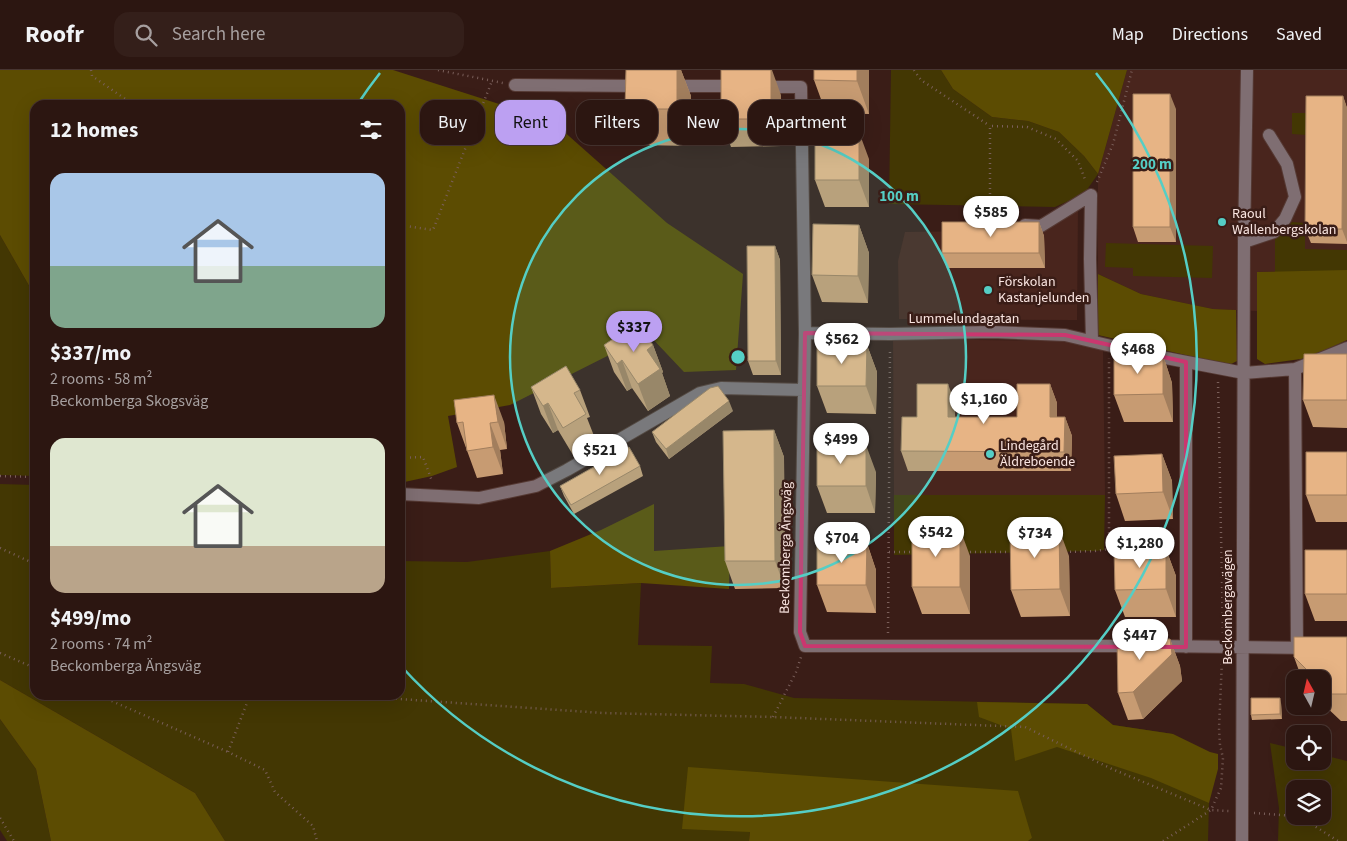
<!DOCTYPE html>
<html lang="en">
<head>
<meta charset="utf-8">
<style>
	body { margin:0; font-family:"Source Sans 3",sans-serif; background:#341f1a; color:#f1f3f6; height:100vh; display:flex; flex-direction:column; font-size:19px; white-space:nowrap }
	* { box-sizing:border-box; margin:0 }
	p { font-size:16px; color:#a69f9f }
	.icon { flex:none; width:28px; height:28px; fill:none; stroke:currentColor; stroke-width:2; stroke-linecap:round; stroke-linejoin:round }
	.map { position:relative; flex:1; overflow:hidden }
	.panel { position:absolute; left:30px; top:30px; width:375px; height:600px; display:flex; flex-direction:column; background:#2c1611; border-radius:15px; box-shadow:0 5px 20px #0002,0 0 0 1px #483531 }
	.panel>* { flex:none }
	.top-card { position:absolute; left:420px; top:30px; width:475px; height:45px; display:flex; gap:10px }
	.needle { width:32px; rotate:352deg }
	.fabs { position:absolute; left:1286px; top:600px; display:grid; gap:10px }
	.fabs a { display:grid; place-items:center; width:45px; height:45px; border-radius:10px; background:#2c1611; box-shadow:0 5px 20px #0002,0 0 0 1px #483531; font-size:25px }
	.price { position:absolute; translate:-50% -42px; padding:0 11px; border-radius:18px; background:#fff; color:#222; font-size:16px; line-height:32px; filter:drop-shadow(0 1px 2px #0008) }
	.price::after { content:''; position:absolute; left:50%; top:30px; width:15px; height:11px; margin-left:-8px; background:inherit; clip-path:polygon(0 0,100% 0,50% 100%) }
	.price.selected { background:#bca0f2; color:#111 }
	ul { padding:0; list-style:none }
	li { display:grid; align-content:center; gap:10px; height:265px; padding:0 20px }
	li span { display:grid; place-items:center; height:155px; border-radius:15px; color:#555 }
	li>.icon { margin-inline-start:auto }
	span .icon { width:90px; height:90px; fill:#fffc; stroke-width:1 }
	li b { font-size:21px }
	h2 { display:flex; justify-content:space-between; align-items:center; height:60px; padding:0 20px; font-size:21px }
	.tag { padding:0 18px; border-radius:15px; background:#2c1611; box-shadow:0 5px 20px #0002,0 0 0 1px #483531; font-size:18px; line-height:45px }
	.tag.selected { background:#bca0f2; color:#111 }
	header { display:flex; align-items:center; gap:30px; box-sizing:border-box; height:70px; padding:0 25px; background:#2c1611; border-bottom:1px solid #483531 }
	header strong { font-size:24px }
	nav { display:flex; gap:28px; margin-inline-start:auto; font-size:18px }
	.search { width:350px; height:45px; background:#341f1a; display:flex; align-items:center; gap:12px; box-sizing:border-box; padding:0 18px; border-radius:15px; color:#a69f9f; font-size:19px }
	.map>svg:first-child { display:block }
</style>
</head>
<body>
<header>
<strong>Roofr</strong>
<div class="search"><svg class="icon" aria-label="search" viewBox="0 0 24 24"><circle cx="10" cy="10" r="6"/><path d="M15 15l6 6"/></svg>Search here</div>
<nav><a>Map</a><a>Directions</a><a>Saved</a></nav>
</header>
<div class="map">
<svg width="1347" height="771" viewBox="0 0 1347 771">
	<rect width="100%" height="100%" fill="#3a1d17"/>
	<path fill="#49251d" d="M1127,0H1347V200L1257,202V241L1213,239L1141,224L1098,204V104Z
		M1078,138L1077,250L899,249L898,191L905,162L1047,160Z
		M893,269L1066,271L1103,279L1105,425H894Z"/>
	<path fill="#433703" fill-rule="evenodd" d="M891,0H941L953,19L992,47L1028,51L1059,62L1084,86L1098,104L1084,124L1055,137L889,134Z
		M1292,43H1308L1307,65L1292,64Z
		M1292,152L1305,153V179L1347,180V219H1275V169Z
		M0,165L35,226V406L0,405Z
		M1106,173L1213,176L1212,208L1133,206V198L1105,197Z
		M0,414L35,415V625H400V491L467,492L550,481L551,518L641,513L638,575L712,576L710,613L744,614L794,628L1087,634L1113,655L1173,664L1209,733L1208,771H1028L1032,768L750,762L749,771H225L195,723L0,610Z
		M894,425H1105L1104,480L1095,481L894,485Z
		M0,649L36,699L51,771H7L0,760Z
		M1270,673L1295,679V691H1322L1323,685L1347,691V771H1278L1279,738ZM1295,719H1322V746H1295Z"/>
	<path fill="#5c4c02" d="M0,0H393L552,51L667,153L743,204L736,300L684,302L649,265L510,335L448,346L457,397L432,406L400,413V35H35V226L0,165Z
		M941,0H1127L1098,104L1084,86L1059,62L1028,51L992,47L953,19Z
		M1347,200V270L1308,288L1265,294L1257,289V202Z
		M1098,204L1141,224L1213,239L1236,240L1237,291L1229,295L1098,265Z
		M654,434V481L730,476L729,519L641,513L551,518L550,481L601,460Z
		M0,610L195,723L225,771H51L36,699L0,649Z
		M977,632L1087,634L1113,655L1173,664L1210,682L1218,684V699L1209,733L1151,708L1057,677L1015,691L1011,659L979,647Z
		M688,697L1018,721L1032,768L1028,771H749L750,762L682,759Z"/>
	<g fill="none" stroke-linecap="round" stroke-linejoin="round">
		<g stroke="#553933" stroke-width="14">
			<path id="minor" d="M515,15L642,16
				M670,16H737
				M762,17H801L805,263L800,562L805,576H1134
				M1091,125L1090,189L1092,271
				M1025,155L1041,156L1091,125
				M1244,172L1274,162L1285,149L1295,127L1287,94L1269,65
				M805,263L890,264L992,262L1065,265L1145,284L1244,303L1295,299L1347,278
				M1295,299L1297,578
				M400,424L479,428L536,416L567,400L700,323L721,318L804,320
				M1156,576L1311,578
				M1186,577V292
				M1242,771L1244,172L1247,0"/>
		</g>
		<path stroke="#7a5f5a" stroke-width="2.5" stroke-dasharray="1 4" stroke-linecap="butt" d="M91,0L92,6L134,35
			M438,0L503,13
			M914,0L921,10L990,56
			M1097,112L1113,74L1132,0
			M990,154V56L1027,57L1056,69L1078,91L1086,112
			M400,155L433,160L492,11
			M1218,312L1223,564
			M400,388L423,387L432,411
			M0,406L35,407
			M0,478L35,494
			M889,482H915
			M965,482H1012
			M1065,482L1095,481L1109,479V288
			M888,563L890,278
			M0,583L35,598
			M98,625L228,682
			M250,625L228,682L265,700L275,722L313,756L317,771
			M341,625L603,643L773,647L1025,657L1112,699L1211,740L1229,741
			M773,647L796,602L801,587
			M1254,743L1295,746
			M1299,746L1338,771
			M0,748L14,771
			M1163,771L1211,740L1221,718L1223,688L1220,675L1219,658L1222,590"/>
		<use href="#minor" stroke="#7f6e72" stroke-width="12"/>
	</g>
	<path fill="#c79b72" d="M626,0H681L691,26L690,76L639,75L625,39Z
		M869,0V44L826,43L814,10Z
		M781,25V76L731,77L721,49Z
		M1343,26L1347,38V174L1311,173L1305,159Z
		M1176,39V172H1138L1133,157Z
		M869,89V137H825L815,110Z
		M1039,152L1044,166L1045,198H947L942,183Z
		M859,155L869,183L868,233L822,232L812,205Z
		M775,176L780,190L781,305H753L748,291Z
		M604,275H653L663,302L662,303L670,326L648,341L632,318L627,321L614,302Z
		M867,275L877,302L876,344L827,343L817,316Z
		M1347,284V358L1313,357L1303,330Z
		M1163,285L1172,313L1173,352H1124L1114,325Z
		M1050,314L1057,333V347H1065L1072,366L1071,401H908L901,381L917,347L955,333V347H1017Z
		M531,317L580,320L590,347L587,348L596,371L573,385L558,360L553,363L541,344Z
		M454,330L504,352L507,379L500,380L503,404L477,408L457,353Z
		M733,341L669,389L656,372L652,362Z
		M774,360L784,387L785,518L735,519L725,491Z
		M1347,382V452H1316L1306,425Z
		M1162,384L1172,411L1173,449L1125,451L1116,424Z
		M640,396L643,406L574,444L564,426L560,416Z
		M876,402L875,443H827L817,416Z
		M867,473L876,500V543L827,542L817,515Z
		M1166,479L1176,506V547H1125L1115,520Z
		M1347,480V551H1315L1305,524Z
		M970,486V544H922L912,517Z
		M1069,486L1070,546L1021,547L1011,520Z
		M1347,567V651H1341L1322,633V609H1302L1294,587Z
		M1170,569L1180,596L1182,611L1143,649L1128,650L1118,623Z
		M1281,633L1282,649L1252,650L1251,645Z"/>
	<path fill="#a27e5d" d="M677,0H681L691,26L690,76L677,39Z
		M771,0H772L781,25V76L771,49Z
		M857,0H869V44L857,11Z
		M1170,24L1176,39V172L1170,157Z
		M1343,26L1347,38V172L1342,159Z
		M859,62L869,89V137L859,110Z
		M1039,152L1044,166L1045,198L1039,183Z
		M859,155L869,183L868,233L858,206Z
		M775,176L780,190L781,305L776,291Z
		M653,275L663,302L662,303L670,326L648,341L638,314L647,280Z
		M867,275L877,302L876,344L866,316Z
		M1163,285L1172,313L1173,352L1163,324Z
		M622,290L632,318L627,321L617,294Z
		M948,314L955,333V366L948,347Z
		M1050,314L1057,333V366L1050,347Z
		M494,325L504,352L507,379L498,352Z
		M729,331L733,341L669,389L666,379Z
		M548,333L558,360L553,363L543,336Z
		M1065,347L1072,366L1071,401L1064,382Z
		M490,353L500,380L503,404L493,377Z
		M774,360L784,387L785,518L775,491Z
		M866,375L876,402L875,443L866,416Z
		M1162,384L1172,411L1173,449L1163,422Z
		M960,459L970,486V544L960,517Z
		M1059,459L1069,486L1070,546L1060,519Z
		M867,473L876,500V543L866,515Z
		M1166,479L1176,506V547L1166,519Z
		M1170,569L1180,596L1182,611L1143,649L1133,622Z
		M1280,628L1281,633L1282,649L1280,644Z"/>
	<path fill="#e7b485" stroke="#a27e5d" d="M626,0H677V39H625Z
		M721,0H771V49H721Z
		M814,0H857V11L814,10Z
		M1133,24H1170V157H1133Z
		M1306,26H1343L1342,159H1305Z
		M815,61L859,62V110H815Z
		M942,152H1039V183H942Z
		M813,154L859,155L858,206L812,205Z
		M747,176H775L776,291H748Z
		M638,252L653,275L647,280L660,299L638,314L622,290L617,294L604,275Z
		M817,274L867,275L866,316H817Z
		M1304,284H1347V330H1303Z
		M1163,285V324L1114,325V286Z
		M566,296L580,320L574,323L586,344L563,358L548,333L543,336L531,317Z
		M917,314H948V347H1017V314H1050V347H1065L1064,382L901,381L902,347H917Z
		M718,316L729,331L666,379L652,362L710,318Z
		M494,325L498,352L490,353L493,377L467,381L463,352L457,353L454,330Z
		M774,360L775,491H725L723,361Z
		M817,374L866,375V416H817Z
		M629,377L640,396L571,435L560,416Z
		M1306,382H1347V425H1306Z
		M1162,384L1163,422L1116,424L1114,386Z
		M912,459H960V517H912Z
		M1010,459H1059L1060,519L1011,520Z
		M817,473H867L866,515H817Z
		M1114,479H1166V519L1115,520Z
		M1305,480H1347V524H1305Z
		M1294,567H1347V624H1331L1322,616V609H1316L1294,587Z
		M1170,569L1172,584L1133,622L1118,623L1117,571Z
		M1251,628H1280V644L1251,645Z"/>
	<path fill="none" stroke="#ca376f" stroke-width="4" stroke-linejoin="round" d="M805,263L1065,265L1186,292V577L805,576L800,562Z"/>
	<circle cx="738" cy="287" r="228" fill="#55cec5" fill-opacity=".12"/>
	<g fill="none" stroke="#55cec5" stroke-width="2.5">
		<circle cx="738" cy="287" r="228"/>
		<path d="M357 35A457 457 0 0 1 380 3M1096 3A457 457 0 0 1 401 596"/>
	</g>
	<g fill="#55cec5" stroke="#3a1d17" stroke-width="2">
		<circle cx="1222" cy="152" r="5"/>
		<circle cx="988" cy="220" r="5"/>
		<circle cx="990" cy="384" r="5"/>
	</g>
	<g text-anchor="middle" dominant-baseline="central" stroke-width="5" stroke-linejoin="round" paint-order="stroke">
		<g font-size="14" fill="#fae5e1" stroke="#3a1d17" text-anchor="start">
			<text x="1232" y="144">Raoul<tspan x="1232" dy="16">Wallenbergskolan</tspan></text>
			<text x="998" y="212">Förskolan<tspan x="998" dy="16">Kastanjelunden</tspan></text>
			<text x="1000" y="376">Lindegård<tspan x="1000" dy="16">Äldreboende</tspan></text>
		</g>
		<g font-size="14" fill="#fae5e1" stroke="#3a1d17">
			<text x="964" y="249">Lummelundagatan</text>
			<text transform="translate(786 478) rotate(-89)">Beckomberga Ängsväg</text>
			<text transform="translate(1228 537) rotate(-90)">Beckombergavägen</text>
		</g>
	</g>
	<circle cx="738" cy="287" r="8" fill="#55cec5" stroke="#3a1d17" stroke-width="2.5"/>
	<g font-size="15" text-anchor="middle" font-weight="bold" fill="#55cec5" stroke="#3a1d17" stroke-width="5" stroke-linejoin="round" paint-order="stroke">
		<text x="1152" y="99">200 m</text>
		<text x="899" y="131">100 m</text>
	</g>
</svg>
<div class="fabs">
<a><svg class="needle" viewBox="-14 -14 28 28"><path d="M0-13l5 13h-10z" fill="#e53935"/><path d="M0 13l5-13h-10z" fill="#a69f9f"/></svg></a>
<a><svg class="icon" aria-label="locate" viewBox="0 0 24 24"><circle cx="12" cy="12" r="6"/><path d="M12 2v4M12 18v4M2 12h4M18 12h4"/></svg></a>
<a><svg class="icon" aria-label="layers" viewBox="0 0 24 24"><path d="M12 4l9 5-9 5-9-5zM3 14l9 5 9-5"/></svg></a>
</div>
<b class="price" style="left:991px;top:168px">$585</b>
<b class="price selected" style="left:634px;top:283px">$337</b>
<b class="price" style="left:842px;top:295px">$562</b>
<b class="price" style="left:1138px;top:305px">$468</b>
<b class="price" style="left:984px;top:355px">$1,160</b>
<b class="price" style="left:841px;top:395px">$499</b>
<b class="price" style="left:600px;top:406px">$521</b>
<b class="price" style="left:936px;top:488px">$542</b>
<b class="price" style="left:1035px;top:489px">$734</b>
<b class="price" style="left:842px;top:494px">$704</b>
<b class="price" style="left:1140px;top:499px">$1,280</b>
<b class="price" style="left:1140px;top:591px">$447</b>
<div class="top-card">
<a class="tag">Buy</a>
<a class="tag selected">Rent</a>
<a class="tag">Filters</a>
<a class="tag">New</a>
<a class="tag">Apartment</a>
</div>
<section class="panel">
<h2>12 homes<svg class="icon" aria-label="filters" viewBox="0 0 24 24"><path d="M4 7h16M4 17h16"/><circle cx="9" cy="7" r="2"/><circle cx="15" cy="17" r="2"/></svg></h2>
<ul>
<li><span style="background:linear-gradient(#a9c7e8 60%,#7fa58c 0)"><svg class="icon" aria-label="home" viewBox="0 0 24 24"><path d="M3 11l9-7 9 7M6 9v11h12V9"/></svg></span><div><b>$337/mo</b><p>2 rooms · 58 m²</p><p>Beckomberga Skogsväg</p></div></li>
<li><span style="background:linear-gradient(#dfe7d0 70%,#b9a48a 0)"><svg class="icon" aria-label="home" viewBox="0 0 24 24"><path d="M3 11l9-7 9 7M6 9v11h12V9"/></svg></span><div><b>$499/mo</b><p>2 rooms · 74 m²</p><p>Beckomberga Ängsväg</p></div></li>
</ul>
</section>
</div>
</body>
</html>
